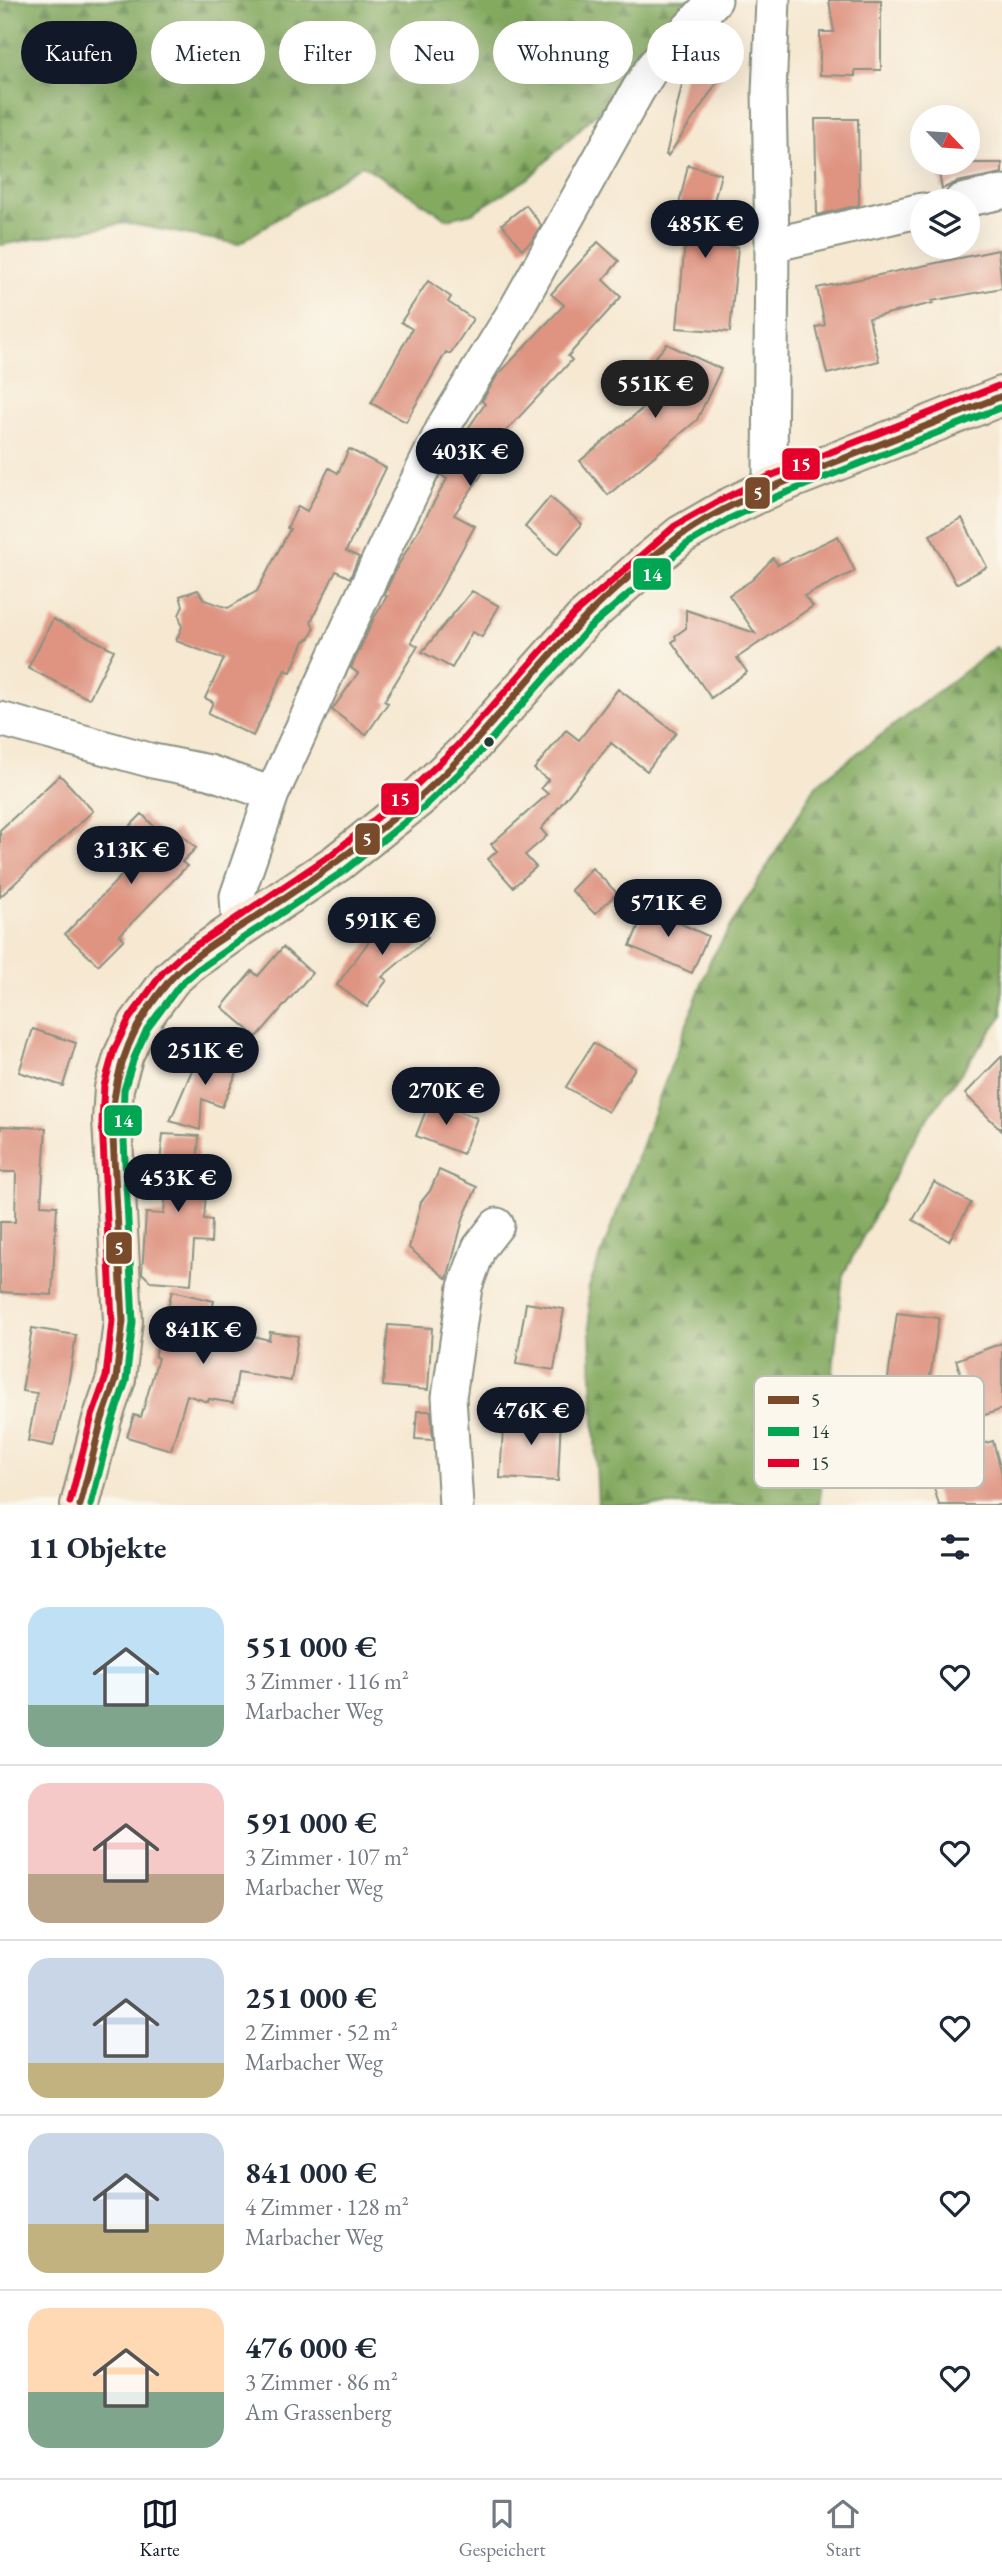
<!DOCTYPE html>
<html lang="de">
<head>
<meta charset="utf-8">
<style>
	body { margin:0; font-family:"EB Garamond",serif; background:#f6f6f7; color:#1f2937; height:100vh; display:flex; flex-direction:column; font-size:26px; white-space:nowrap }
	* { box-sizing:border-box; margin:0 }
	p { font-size:23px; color:#747a83 }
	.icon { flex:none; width:38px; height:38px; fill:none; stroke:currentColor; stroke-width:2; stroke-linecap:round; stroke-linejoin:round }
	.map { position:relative; height:1505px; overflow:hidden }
	.sheet { display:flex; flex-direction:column; background:#fff; flex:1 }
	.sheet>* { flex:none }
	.top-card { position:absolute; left:21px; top:21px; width:961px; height:63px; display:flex; gap:14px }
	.needle { width:46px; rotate:115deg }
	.tools { position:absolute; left:910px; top:105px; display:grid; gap:14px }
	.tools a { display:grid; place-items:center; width:70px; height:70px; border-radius:50%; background:#fff; box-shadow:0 7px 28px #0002; font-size:35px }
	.price { position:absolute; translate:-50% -60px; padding:0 16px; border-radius:24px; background:#111827; color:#fff; font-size:23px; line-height:46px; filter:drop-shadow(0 2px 4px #0008) }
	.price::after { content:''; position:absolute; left:50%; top:42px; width:21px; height:16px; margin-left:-10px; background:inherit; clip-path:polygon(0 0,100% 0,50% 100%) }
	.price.on { background:#222; color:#fff }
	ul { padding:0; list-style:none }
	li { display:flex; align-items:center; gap:21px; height:175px; padding:0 28px }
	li+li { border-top:2px solid #e0e1e3 }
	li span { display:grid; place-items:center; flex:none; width:196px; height:140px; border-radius:21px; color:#555 }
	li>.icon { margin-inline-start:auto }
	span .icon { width:84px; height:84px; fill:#fffc; stroke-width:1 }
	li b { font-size:30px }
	h2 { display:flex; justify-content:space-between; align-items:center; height:84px; padding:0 28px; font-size:30px }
	.chip { padding:0 24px; border-radius:32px; background:#fff; box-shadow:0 7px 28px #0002; font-size:24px; line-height:63px }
	.chip.on { background:#111827; color:#fff }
	.menu { display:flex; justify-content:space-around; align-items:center; height:98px; border-top:2px solid #e0e1e3; background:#fff; font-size:19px; color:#747a83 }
	.menu a { display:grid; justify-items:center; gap:4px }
	.menu .on { color:#111827 }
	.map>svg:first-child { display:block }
</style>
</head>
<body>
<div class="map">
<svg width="1002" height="1505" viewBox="0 0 1002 1505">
	<defs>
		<pattern id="forest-firs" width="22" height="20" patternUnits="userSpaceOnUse" patternTransform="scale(1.75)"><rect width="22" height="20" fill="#84aa61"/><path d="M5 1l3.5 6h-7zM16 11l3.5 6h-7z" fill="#6b8c51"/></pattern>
	</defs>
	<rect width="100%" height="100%" fill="#fbf7ec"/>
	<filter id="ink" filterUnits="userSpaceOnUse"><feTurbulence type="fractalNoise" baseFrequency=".0143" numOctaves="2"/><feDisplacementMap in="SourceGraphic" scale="14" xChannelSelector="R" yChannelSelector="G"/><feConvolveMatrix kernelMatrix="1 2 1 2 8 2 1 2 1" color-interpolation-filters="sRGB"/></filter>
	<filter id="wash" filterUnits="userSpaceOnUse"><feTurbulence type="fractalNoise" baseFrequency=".00686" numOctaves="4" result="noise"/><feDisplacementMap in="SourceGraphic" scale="28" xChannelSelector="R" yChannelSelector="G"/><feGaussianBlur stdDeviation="1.57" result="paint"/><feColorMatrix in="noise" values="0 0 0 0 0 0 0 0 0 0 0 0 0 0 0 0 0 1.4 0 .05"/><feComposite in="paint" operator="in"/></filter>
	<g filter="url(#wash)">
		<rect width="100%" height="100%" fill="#f6e8d1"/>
		<path fill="url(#forest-firs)" stroke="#52744a" stroke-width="2" d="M0,0H700L619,91L529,178L472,213L448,219L362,165L238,244L126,223L0,245Z
			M996,647L1002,654V1016L916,1135L843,1275L819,1505H598L588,1290L710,961L817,784Z"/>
		<g id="blocks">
			<path fill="#df9482" d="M829,0H881V70H855V76L820,75V32H834Z
				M686,67L722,75L668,156L666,155Z
				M815,119H858L859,205L817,215Z
				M937,163H1002V173L957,182L942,189Z
				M688,165L721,174L703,244L738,247L730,332L677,328L688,211L678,209Z
				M526,205L541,225L532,241L522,249L502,224Z
				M598,242L619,261L603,280L621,297L568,356L572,360L495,443L501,446L454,515L475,526L411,642L418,646L384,701L388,703L366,735L332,710L358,673L351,668L374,618L387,596L384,595L395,571L447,479L441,475L455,447L485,404L482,401L497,376L564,305L551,294Z
				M998,250L1002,288L932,301L933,303L869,318L879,361L827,374L816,327L825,325L817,288Z
				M428,281L451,297L448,302L473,319L450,354L446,352L406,422L371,403L412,329L401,322Z
				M667,344L721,369L697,420L608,495L580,461L673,383L650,363Z
				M349,449L386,468L346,551L359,557L350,578L336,571L311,621L314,629L310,638L304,641L291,672L285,670L253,736L208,714L213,702L205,698L224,659L176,641L182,627L179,615L183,606L180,596L198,590L204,600L228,608L257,591L290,529L287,528L298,506L307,511L329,468L338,473Z
				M550,497L582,524L557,555L525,527Z
				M962,518L987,567L956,584L930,535Z
				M838,536L855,571L804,596L813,606L737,658L747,672L711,698L672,642L676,639L675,636L686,628V610L755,633L729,595L752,580L773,558L778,565Z
				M472,591L499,606L482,637L472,632L452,668L422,652Z
				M53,619L114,650L89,699L28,668Z
				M618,689L676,733L647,771L611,743L541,829L547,836L525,855L536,867L513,887L488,859L497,851L491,844L548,794L541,788L548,780L534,769L566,730L579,740Z
				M60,775L93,811L0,897V830Z
				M142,814L166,839L176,829L196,848L182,862L187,866L120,935L124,939L98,965L65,934L127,870L107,849Z
				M592,868L617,893L595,914L571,890Z
				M648,903L680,917L677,922L708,936L692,973L630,946Z
				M403,908L428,938L382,977L387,980L367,1007L337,985L378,929Z
				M283,947L312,973L257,1037L222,1007L252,971L258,976Z
				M33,1029L76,1043L63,1086L19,1072Z
				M593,1043L635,1068L608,1112L566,1087Z
				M202,1047L240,1065L222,1107L202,1099L200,1130L170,1121Z
				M1002,1056V1131L965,1094Z
				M430,1100L477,1118L463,1154L416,1136Z
				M1,1126L46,1128L41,1205L57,1206L52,1295L0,1292V1222H15L16,1172H0Z
				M163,1134L199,1136L197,1165L208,1166L204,1219L212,1220L211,1243L194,1242L191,1284L150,1281L142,1273L146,1213L164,1214L168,1164H160Z
				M439,1170L477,1187L464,1216L447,1279L409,1248L421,1202L430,1191Z
				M934,1182L971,1203L949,1241L913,1220Z
				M172,1291L214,1301L208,1325L269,1340L270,1332L298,1336L291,1381L238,1372L233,1403L209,1399L208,1402L187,1395L171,1450L127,1437L134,1415L141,1417L158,1358L155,1357Z
				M526,1303L564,1309L554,1370L516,1364Z
				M897,1313L939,1318L928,1391L887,1386Z
				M388,1325L432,1328L428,1390L383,1386Z
				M32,1328L76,1335L66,1397L53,1446L28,1441L37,1393L22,1391Z
				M1002,1343V1409L977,1418L956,1360Z
				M417,1411H431L433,1440L415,1439Z
				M504,1413L561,1416L558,1481L500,1478Z
				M993,1441L1002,1474V1505H939L926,1460Z"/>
		</g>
	</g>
	<g filter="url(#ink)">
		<use href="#blocks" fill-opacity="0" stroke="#8a9282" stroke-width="2"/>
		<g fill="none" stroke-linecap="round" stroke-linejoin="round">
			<g stroke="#8a9282" stroke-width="37">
				<path id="street" d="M773,0L769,92L772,245L770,471L774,486
					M961,201L1002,192
					M772,245L922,210
					M0,719L153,761L209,772L272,794
					M239,928L237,896L272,794L384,549L445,424L516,309L638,90L654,65L715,0
					M456,1505L449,1397L465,1287L479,1248L497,1225"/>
			</g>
			<g stroke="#8a9282" stroke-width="42">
				<path id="secondary" d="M80,1505L102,1419L116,1379L123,1321L112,1120L114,1088L124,1054L138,1024L171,979L189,963L239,928L337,863L417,799L464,754L582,621L647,563L681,535L726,509L774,486L1002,396"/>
			</g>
			<use href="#street" stroke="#fff" stroke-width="33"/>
			<use href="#secondary" stroke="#fce5cf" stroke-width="38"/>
			<g stroke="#fbf7ec" stroke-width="12">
				<path id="bus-1" d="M80,1505L102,1419L116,1379L123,1321L112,1120C115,1065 134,1022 170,980C194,953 241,927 271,907C321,874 369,839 415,801C477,748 524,680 581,622C609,593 648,559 680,536C725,504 779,484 830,464C887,441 945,419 1002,396"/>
			</g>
			<g stroke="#fbf7ec" stroke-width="12">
				<path id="bus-2" d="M91,1505L112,1422L126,1381L133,1322L123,1120L124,1090L134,1058L147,1029L179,986L196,971L245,937L344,871L424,807L472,761L589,628L687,544L731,518L778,496L1002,407"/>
			</g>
			<g stroke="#fbf7ec" stroke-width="12">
				<path id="bus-3" d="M70,1502L92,1416L106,1377L112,1321L102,1121L104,1086L114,1050L129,1019L163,972L183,954L331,855L410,791L456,747L575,613L675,526L721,500L770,476L998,386"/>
			</g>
			<use href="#bus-1" stroke="#7a4b2a" stroke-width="7"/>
			<use href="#bus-2" stroke="#00a651" stroke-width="7"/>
			<use href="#bus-3" stroke="#e4002b" stroke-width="7"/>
		</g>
	</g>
	<circle fill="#1f3d34" stroke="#fbf7ec" stroke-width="2.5" cx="489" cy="742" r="6"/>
	<rect x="754" y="1376" width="230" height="112" rx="10" fill="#fbf7ec" stroke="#b9bfb5" stroke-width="2"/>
	<rect x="768" y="1396" width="31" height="8" fill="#7a4b2a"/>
	<rect x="768" y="1427" width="31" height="9" fill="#00a651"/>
	<rect x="768" y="1459" width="31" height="8" fill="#e4002b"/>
	<g font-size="19" fill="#1f3d34">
		<text x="811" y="1407">5</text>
		<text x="811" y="1438">14</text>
		<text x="811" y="1470">15</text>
	</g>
	<g stroke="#fbf7ec" stroke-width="2.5">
		<rect x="781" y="447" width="40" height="34" rx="7" fill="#e4002b"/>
		<rect x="744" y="476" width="27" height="34" rx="7" fill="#7a4b2a"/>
		<rect x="632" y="557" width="40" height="34" rx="7" fill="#00a651"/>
		<rect x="380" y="782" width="40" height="34" rx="7" fill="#e4002b"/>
		<rect x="354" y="822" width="27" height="34" rx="7" fill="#7a4b2a"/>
		<rect x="103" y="1104" width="40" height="33" rx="7" fill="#00a651"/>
		<rect x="105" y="1231" width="28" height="34" rx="7" fill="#7a4b2a"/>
	</g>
	<g font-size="19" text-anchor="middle" font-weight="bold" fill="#fff">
		<text x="801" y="471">15</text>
		<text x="758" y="500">5</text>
		<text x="652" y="581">14</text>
		<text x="400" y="806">15</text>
		<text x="367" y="846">5</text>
		<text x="123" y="1127">14</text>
		<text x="119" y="1255">5</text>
	</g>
</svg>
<div class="tools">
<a><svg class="needle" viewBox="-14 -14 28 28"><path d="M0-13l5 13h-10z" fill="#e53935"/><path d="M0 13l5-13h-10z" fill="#747a83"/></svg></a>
<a><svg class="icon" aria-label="layers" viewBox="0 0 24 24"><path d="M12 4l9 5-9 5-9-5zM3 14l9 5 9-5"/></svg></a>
</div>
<b class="price" style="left:705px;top:260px">485K €</b>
<b class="price on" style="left:655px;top:420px">551K €</b>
<b class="price" style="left:470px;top:488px">403K €</b>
<b class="price" style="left:131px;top:886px">313K €</b>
<b class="price" style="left:668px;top:939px">571K €</b>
<b class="price" style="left:382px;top:957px">591K €</b>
<b class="price" style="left:205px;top:1087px">251K €</b>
<b class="price" style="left:446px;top:1127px">270K €</b>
<b class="price" style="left:178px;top:1214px">453K €</b>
<b class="price" style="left:203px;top:1366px">841K €</b>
<b class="price" style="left:531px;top:1447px">476K €</b>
<div class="top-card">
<a class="chip on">Kaufen</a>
<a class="chip">Mieten</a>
<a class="chip">Filter</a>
<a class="chip">Neu</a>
<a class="chip">Wohnung</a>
<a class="chip">Haus</a>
</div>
</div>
<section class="sheet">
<h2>11 Objekte<svg class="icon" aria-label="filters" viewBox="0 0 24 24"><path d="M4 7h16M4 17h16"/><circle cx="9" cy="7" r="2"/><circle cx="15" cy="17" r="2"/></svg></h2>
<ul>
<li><span style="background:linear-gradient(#bfe0f5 70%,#7fa58c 0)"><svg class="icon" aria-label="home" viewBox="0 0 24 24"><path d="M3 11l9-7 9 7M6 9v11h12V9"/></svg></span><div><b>551 000 €</b><p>3 Zimmer · 116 m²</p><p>Marbacher Weg</p></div><svg class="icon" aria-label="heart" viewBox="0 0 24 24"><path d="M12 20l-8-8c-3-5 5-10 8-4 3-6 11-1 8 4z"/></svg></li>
<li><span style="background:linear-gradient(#f6c9c9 65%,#b9a48a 0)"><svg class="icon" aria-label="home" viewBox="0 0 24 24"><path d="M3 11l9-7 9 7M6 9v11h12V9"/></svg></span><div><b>591 000 €</b><p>3 Zimmer · 107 m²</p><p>Marbacher Weg</p></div><svg class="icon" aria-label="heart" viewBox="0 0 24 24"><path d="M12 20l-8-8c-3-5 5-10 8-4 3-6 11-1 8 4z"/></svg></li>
<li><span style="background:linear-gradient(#c9d6e8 75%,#c2b280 0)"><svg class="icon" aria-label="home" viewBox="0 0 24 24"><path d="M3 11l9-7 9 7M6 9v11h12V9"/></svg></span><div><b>251 000 €</b><p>2 Zimmer · 52 m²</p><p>Marbacher Weg</p></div><svg class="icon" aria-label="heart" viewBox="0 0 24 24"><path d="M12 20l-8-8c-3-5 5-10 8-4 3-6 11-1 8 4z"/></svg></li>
<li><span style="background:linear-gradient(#c9d6e8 65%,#c2b280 0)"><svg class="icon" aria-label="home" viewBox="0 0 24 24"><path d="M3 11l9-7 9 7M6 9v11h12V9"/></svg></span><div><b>841 000 €</b><p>4 Zimmer · 128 m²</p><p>Marbacher Weg</p></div><svg class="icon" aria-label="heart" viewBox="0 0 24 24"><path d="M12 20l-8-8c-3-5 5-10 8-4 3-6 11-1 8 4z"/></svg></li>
<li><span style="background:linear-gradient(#ffd9b3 60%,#7fa58c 0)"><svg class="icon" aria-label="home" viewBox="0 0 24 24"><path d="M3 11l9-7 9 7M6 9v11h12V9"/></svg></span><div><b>476 000 €</b><p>3 Zimmer · 86 m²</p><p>Am Grassenberg</p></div><svg class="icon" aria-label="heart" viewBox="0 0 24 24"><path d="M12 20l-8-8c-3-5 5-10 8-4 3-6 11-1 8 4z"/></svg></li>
</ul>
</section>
<nav class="menu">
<a class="on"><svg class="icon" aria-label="map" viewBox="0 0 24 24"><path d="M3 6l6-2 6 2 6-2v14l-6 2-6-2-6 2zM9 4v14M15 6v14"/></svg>Karte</a>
<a><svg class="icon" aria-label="saved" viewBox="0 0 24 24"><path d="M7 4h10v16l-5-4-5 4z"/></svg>Gespeichert</a>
<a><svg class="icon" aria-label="home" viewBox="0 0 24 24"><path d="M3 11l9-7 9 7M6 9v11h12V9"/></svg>Start</a>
</nav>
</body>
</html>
